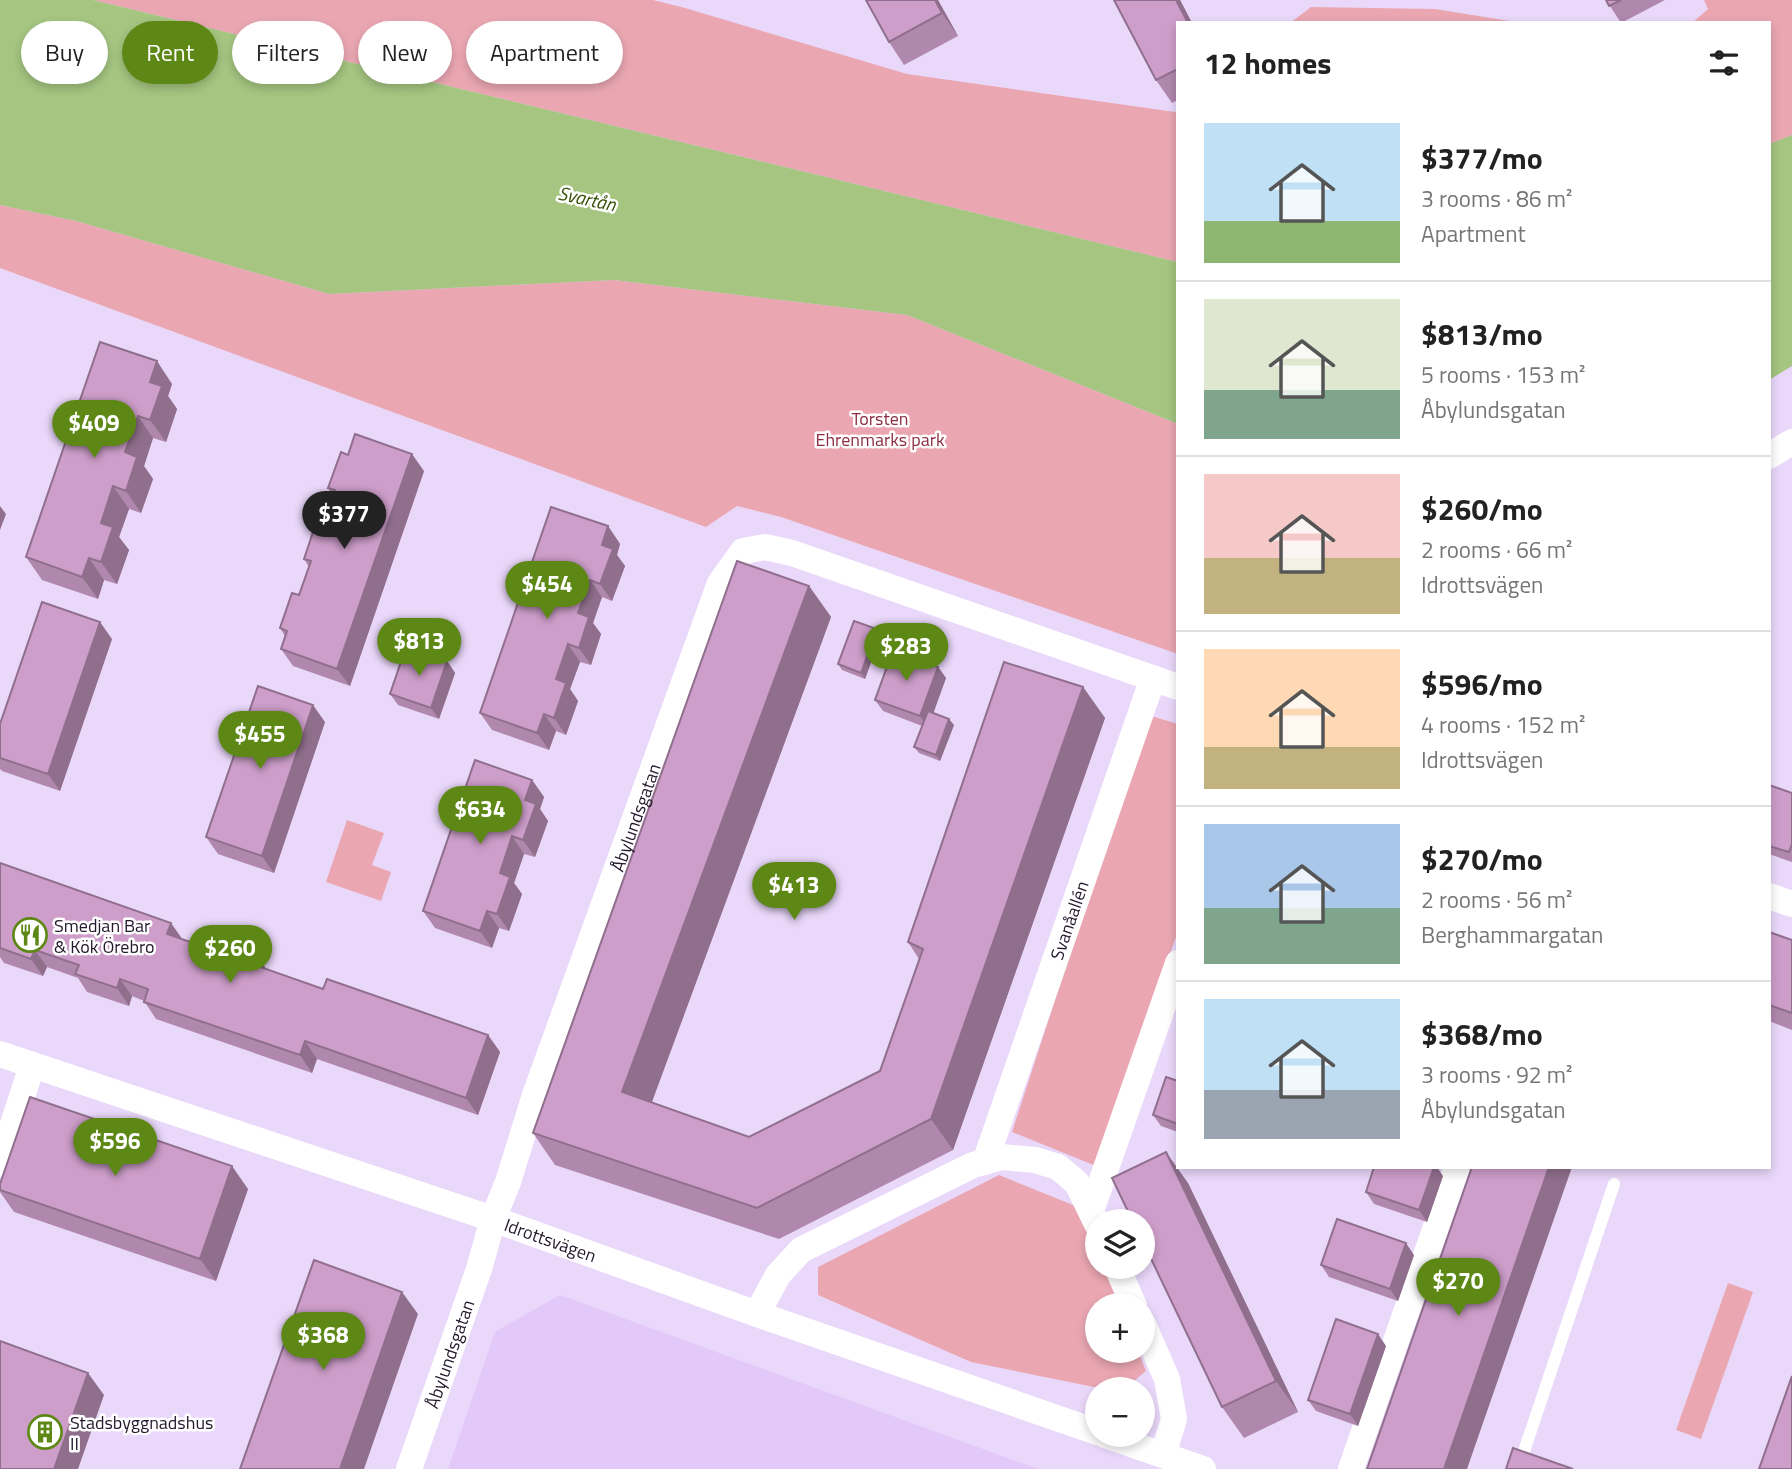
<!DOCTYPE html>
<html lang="en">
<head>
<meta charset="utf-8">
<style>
	body { margin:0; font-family:"Titillium Web",sans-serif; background:#f6f6f6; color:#222; height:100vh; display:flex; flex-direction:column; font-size:26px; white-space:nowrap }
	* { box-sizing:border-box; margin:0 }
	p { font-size:23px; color:#767676 }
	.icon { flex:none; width:38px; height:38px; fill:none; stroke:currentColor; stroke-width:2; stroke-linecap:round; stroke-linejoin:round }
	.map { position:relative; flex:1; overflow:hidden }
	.side { position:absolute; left:1176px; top:21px; width:595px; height:1148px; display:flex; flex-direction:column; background:#fff; border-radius:0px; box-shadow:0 4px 10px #0003 }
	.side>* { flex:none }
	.banner { position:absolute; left:21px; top:21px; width:665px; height:63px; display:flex; gap:14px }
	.buttons { position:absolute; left:1085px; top:1209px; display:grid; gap:14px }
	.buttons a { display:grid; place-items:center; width:70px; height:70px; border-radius:50%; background:#fff; box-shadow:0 4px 10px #0003; font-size:35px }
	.price { position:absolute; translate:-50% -60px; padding:0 16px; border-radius:24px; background:#5e8815; color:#fff; font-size:23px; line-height:46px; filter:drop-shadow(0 2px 4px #0008) }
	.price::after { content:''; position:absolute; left:50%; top:42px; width:21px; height:16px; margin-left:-10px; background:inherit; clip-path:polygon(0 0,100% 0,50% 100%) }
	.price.selected { background:#222; color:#fff }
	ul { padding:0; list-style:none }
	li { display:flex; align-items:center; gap:21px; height:175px; padding:0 28px }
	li+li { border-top:2px solid #e0e0e0 }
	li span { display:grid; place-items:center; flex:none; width:196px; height:140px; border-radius:0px; color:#555 }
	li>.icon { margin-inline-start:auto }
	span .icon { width:84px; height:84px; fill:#fffc; stroke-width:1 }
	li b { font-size:30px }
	h2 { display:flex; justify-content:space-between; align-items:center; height:84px; padding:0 28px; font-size:30px }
	.pill { padding:0 24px; border-radius:32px; background:#fff; box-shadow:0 4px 10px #0003; font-size:24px; line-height:63px }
	.pill.selected { background:#5e8815; color:#fff }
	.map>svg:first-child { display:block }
</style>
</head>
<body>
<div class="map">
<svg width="1792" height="1469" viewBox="0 0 1792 1469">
	<rect width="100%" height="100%" fill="#ead8fa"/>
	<path fill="#e3c8fa" d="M560,1295L1038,1469H448L495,1332Z"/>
	<path fill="#eaa7b2" d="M93,0H653L685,8L907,74L1175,112L1178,110V262Z
		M1704,0H1792V135L1769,144V23H1692L1708,9Z
		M1311,7L1435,9L1522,23H1290Z
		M0,205L76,221L329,294L614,280L907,315L1178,424V654L781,517L737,506L706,527L0,268Z
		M1148,715L1178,724V931L1096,1166L1012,1132Z
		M347,820L384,833L372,865L391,872L381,901L326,882Z
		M999,1175L1083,1209L1097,1245V1267H1106L1121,1305L1097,1306V1351H1138L1146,1371L1124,1389H1104L971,1362L818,1295V1267Z
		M1728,1283L1753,1292L1701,1439L1676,1430Z"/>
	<path fill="#a5c581" d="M0,0H93L1178,262V424L907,315L614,280L329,294L76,221L0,205Z
		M1792,135V366L1769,380V144Z"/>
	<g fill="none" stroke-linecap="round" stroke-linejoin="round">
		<path stroke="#fff" stroke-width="12" d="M1518,1469L1614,1184"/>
		<g stroke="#fff" stroke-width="26">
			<path d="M1769,456L1792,442"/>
			<path d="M1769,896L1792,904"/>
			<path id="s1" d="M0,1054L493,1219L757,1314L1097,1432"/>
			<path id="s2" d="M985,1162L1153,678"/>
			<path d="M0,1164L32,1066"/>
			<path d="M1091,1211L1178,963"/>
			<path d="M1117,1267L1134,1306"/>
			<path d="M757,1314L778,1275L801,1250L973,1165L1002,1157L1035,1160L1058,1167L1077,1183L1097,1224"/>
			<path d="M1143,1324L1167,1379L1174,1419L1163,1455"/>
			<path d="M1105,1435L1203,1469"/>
			<path id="s3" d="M409,1469L479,1269L493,1219L508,1182L535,1095L720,583L743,551L765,547L792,553L1178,687"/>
			<path d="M1351,1469L1457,1167"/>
		</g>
	</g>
	<path fill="#b088ae" d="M938,0L958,36L904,65L889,42Z
		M1180,0L1192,23H1178V100L1172,103L1156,80Z
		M1606,0H1665L1621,23Z
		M100,342L172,384L168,396L177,409L166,442L153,438L144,466L153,479L141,513L129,509L119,537L129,550L117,584L104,580L98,599L42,580L26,557Z
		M348,455L424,471L350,686L293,666L281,649L285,636L280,628L299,595L309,567L304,559L323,526L333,496L328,488Z
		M608,526L620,544L617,555L625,566L612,601L602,597L593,623L601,634L591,665L580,662L570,689L578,701L566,735L556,731L549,750L492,730L480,713Z
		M809,586L831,617L652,1102L749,1137L880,1071L919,959L908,942L1083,687L1105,718L953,1150L779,1239L555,1165L533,1133Z
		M881,635L865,679L842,670L838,664Z
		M112,639L60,791L2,771L0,769V724Z
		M447,661L455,673L439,719L398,705L390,694Z
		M938,667L946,678L933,713L954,725L940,761L919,753L914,747L922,726L883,711L875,700Z
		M325,722L274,873L218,854L206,837Z
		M532,780L544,797L540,809L548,821L535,857L524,854L514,883L522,894L509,931L499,928L492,948L435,928L423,911Z
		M1769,785L1792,793V862L1769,854Z
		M0,863L183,940L265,967V969L323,989L488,1035L500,1052L478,1115L317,1059L312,1073L156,1019L144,1001L132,996L129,1006L87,992L78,978L47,967L43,976L4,963L0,957Z
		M1769,932L1792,940V1030L1769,1021Z
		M1178,1081V1132L1161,1126L1153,1115Z
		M1443,1176L1427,1222L1374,1204L1366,1192Z
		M1188,1183L1298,1412L1244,1438L1222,1407Z
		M0,1184L248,1189L216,1281L14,1212L0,1192Z
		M1414,1255L1398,1301L1329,1277L1321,1265Z
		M1386,1346L1358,1426L1316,1411L1308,1400Z"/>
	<path fill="#906f8d" d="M935,0H938L958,36L942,13Z
		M1176,0H1180L1192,23H1188Z
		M157,361L172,384L168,396L177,409L166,442L150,420V382Z
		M138,416L153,438L144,466L153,479L141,513L126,491L125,452Z
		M412,454L424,471L350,686L337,669Z
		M113,486L129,509L119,537L129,550L117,584L101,562V523Z
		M0,506L6,514L0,530Z
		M608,526L620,544L617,555L625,566L612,601L600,584L602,545Z
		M89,558L104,580L98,599L82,577Z
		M590,580L602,597L593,623L601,634L591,665L579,648L578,613Z
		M809,586L831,617L644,1123L622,1092Z
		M100,622L112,639L60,791L48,774Z
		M877,629L881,635L865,679L861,673Z
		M568,644L580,662L570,689L578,701L566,735L554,718L556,679Z
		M447,661L455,673L439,719L431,708Z
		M938,667L946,678L928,728L920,716Z
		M1083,687L1105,718L953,1150L931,1119Z
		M313,705L325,722L274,873L262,856Z
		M544,714L556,731L549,750L537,733Z
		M949,719L954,725L940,761L936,755Z
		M532,780L544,797L540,809L548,821L535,857L523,840L525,800Z
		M512,836L524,854L514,883L522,894L509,931L497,914L500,873Z
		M487,911L499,928L492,948L480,931Z
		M171,923L183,940L167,934Z
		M35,950L47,967L43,976L31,959Z
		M253,950L265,967L261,980L249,963Z
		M120,979L132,996L129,1006L117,988Z
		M488,1035L500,1052L478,1115L466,1098Z
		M305,1041L317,1059L312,1073L300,1055Z
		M1166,1152L1188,1183L1298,1412L1276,1381Z
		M232,1166L248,1189L216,1281L200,1259Z
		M1434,1167H1437L1443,1176L1427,1222L1419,1210Z
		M1549,1167H1572L1467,1469H1444Z
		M1406,1243L1414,1255L1398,1301L1390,1289Z
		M402,1292L418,1314L364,1469H340Z
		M1378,1334L1386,1346L1358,1426L1350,1414Z
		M88,1373L104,1395L78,1469H54Z"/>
	<path fill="#cd9eca" stroke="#906f8d" stroke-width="2" d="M866,0H935L942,13L889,42Z
		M1114,0H1176L1188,23H1178V69L1156,80Z
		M1606,0H1621L1609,6Z
		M100,342L157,361L150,382L162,386L150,420L138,416L125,452L137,457L126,491L113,486L101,523L113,527L101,562L89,558L82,577L26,557Z
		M355,434L412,454L337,669L281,649L287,631L280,628L292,593L299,595L311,561L304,559L316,523L323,526L335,490L328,488L341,452L348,455Z
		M551,507L608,526L602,545L613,549L600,584L590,580L578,613L589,617L579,648L568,644L556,679L566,683L554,718L544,714L537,733L480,713Z
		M737,561L809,586L622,1092L749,1137L880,1071L923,949L908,942L1004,662L1083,687L931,1119L757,1208L533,1133Z
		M42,602L100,622L48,774L0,758V724Z
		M854,621L877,629L861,673L838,664Z
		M406,647L447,661L431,708L390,694Z
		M893,650L938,667L920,716L875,700Z
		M258,686L313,705L262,856L206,837Z
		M928,711L949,719L936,755L914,747Z
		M475,760L532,780L525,800L536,804L523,840L512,836L500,873L510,877L497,914L487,911L480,931L423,911Z
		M1769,785L1792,793V844L1789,852L1769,846Z
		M0,863L171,923L167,934L233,957L237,945L253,950L249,963L323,989L327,979L488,1035L466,1098L305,1041L300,1055L144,1002L148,989L120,979L117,988L75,974L79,965L35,950L31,959L0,948Z
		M1769,932L1792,940V1013L1769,1005Z
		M1166,1077L1178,1081V1124L1153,1115Z
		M30,1097L232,1166L200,1259L0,1190V1184Z
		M1166,1152L1276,1381L1222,1407L1143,1242V1222H1133L1112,1178Z
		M1374,1167H1434L1419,1210L1366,1192Z
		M1472,1167H1549L1444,1469H1367Z
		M1337,1219L1406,1243L1390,1289L1321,1265Z
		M314,1260L402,1292L340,1469H240Z
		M1336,1319L1378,1334L1350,1414L1308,1400Z
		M0,1341L88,1373L54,1469H0Z
		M1792,1376V1469H1759Z
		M1513,1448L1573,1469H1506Z"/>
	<defs>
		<g id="restaurant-ring" transform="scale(1.75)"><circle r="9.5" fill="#fff" stroke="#5e8815" stroke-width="1.5"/><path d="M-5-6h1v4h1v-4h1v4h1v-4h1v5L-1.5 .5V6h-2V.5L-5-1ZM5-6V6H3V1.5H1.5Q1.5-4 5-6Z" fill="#5e8815"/></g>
		<g id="building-ring" transform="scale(1.75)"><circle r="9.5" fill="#fff" stroke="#5e8815" stroke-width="1.5"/><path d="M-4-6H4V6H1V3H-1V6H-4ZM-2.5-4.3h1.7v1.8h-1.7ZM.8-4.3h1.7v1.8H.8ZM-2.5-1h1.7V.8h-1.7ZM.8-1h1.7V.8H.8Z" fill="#5e8815"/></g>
	</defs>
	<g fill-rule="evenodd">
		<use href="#restaurant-ring" x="30" y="935"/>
		<use href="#building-ring" x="45" y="1432"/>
	</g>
	<g text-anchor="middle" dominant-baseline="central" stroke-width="5" stroke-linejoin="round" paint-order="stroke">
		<g font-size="18" fill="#8b2e45" stroke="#fff">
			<text x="880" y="418">Torsten<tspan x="880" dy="21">Ehrenmarks park</tspan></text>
		</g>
		<g font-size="18" fill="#23182c" stroke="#fff">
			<text stroke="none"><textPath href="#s3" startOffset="690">Åbylundsgatan</textPath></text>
			<text stroke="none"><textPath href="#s2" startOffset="256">Svanåallén</textPath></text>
			<text stroke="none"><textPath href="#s1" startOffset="581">Idrottsvägen</textPath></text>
			<text stroke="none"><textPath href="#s3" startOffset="122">Åbylundsgatan</textPath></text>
		</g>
		<g font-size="18" fill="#23182c" stroke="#fff" text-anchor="start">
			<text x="54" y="925">Smedjan Bar<tspan x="54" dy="21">&amp; Kök Örebro</tspan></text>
			<text x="70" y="1422">Stadsbyggnadshus<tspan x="70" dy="21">II</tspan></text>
		</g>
		<g font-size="19" font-style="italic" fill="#355004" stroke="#fff">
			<text transform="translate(587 198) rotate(12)">Svartån</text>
		</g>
	</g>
</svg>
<div class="buttons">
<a><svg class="icon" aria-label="layers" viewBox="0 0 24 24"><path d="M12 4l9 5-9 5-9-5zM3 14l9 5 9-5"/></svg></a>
<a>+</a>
<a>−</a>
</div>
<b class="price" style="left:94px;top:460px">$409</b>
<b class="price selected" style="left:344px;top:551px">$377</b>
<b class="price" style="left:547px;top:621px">$454</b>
<b class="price" style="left:419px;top:678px">$813</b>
<b class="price" style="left:906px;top:683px">$283</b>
<b class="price" style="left:260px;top:771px">$455</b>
<b class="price" style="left:480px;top:846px">$634</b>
<b class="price" style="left:794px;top:922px">$413</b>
<b class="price" style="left:230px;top:985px">$260</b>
<b class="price" style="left:115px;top:1178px">$596</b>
<b class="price" style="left:1458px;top:1318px">$270</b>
<b class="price" style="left:323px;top:1372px">$368</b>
<div class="banner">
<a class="pill">Buy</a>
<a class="pill selected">Rent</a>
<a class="pill">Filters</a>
<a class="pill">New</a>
<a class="pill">Apartment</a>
</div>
<section class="side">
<h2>12 homes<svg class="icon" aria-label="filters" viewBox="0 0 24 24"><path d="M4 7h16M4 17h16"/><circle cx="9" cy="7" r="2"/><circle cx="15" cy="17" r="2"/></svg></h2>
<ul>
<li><span style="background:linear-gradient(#bfe0f5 70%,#8fb573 0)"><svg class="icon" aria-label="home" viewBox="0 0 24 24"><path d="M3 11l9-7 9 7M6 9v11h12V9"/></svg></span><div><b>$377/mo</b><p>3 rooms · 86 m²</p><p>Apartment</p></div></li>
<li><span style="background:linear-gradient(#dfe7d0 65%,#7fa58c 0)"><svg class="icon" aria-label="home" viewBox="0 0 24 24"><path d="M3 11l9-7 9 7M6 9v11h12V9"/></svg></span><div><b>$813/mo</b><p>5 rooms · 153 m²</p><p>Åbylundsgatan</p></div></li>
<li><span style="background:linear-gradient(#f6c9c9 60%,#c2b280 0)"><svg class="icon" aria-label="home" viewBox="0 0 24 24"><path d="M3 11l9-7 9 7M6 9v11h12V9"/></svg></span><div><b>$260/mo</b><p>2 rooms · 66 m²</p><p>Idrottsvägen</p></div></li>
<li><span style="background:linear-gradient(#ffd9b3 70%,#c2b280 0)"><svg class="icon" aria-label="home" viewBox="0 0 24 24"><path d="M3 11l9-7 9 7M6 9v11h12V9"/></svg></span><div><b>$596/mo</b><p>4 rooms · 152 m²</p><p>Idrottsvägen</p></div></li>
<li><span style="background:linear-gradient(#a9c7e8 60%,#7fa58c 0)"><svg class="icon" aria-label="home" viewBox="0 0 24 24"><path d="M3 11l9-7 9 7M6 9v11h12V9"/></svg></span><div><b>$270/mo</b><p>2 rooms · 56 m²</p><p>Berghammargatan</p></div></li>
<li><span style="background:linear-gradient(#bfe0f5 65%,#9aa5b1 0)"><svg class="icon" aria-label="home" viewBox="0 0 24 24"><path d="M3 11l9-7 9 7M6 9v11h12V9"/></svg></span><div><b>$368/mo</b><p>3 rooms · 92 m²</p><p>Åbylundsgatan</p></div></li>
</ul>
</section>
</div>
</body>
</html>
